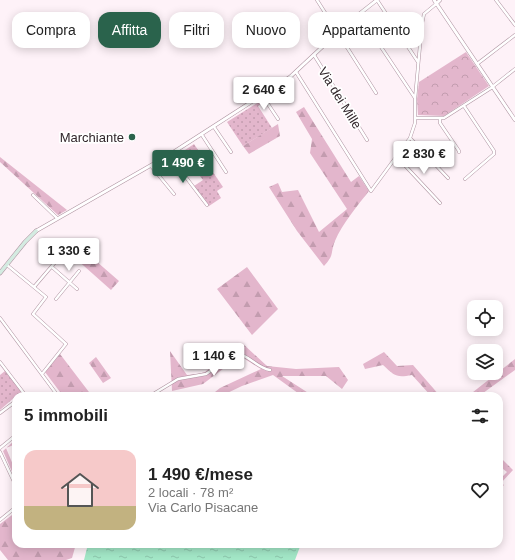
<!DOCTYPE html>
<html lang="it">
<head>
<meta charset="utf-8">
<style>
	body { margin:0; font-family:Arial,sans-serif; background:#f2f2f2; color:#222; height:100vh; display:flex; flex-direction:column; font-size:15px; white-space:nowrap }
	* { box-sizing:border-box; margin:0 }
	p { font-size:13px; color:#767676 }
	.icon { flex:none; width:22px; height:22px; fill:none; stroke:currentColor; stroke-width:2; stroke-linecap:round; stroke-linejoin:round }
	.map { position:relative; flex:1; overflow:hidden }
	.panel { position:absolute; left:12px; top:392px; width:491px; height:156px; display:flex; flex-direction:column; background:#fff; border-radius:12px; box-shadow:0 2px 10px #0003 }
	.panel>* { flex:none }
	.hud { position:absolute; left:12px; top:12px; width:491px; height:36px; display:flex; gap:8px }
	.fabs { position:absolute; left:467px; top:300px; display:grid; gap:8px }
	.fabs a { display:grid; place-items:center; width:36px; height:36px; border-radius:8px; background:#fff; box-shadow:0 2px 10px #0003; font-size:20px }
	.price { position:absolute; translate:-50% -34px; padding:0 9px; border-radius:4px; background:#fff; color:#222; font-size:13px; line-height:26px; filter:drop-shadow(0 1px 2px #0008) }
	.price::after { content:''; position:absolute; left:50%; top:24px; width:12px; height:9px; margin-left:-6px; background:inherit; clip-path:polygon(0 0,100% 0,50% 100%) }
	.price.current { background:#2a634c; color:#fff }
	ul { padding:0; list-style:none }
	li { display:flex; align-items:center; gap:12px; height:100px; padding:0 12px }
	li+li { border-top:1px solid #e0e0e0 }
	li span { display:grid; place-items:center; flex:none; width:112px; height:80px; border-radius:12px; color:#555 }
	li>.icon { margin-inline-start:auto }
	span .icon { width:48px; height:48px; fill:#fffc; stroke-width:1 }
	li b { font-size:17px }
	h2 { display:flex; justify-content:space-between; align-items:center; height:48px; padding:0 12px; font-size:17px }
	.tag { padding:0 14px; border-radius:12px; background:#fff; box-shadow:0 2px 10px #0003; font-size:14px; line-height:36px }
	.tag.current { background:#2a634c; color:#fff }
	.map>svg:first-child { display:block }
</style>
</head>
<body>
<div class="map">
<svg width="515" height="560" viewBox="0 0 515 560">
	<defs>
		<pattern id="grass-dots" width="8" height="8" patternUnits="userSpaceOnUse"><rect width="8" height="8" fill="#e3b6cc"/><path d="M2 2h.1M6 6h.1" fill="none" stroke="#c39caf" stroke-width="1.8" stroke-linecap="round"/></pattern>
		<pattern id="forest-firs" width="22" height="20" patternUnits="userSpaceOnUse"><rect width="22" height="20" fill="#e3b6cc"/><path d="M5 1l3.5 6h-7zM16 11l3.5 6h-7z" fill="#c39caf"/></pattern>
		<pattern id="park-crowns" width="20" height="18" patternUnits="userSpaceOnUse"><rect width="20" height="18" fill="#e3b6cc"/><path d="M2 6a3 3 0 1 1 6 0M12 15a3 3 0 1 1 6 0" fill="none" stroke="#c39caf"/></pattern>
		<pattern id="water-ripples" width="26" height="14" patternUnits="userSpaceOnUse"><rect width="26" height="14" fill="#a3e7c7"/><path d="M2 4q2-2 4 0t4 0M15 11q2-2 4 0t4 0" fill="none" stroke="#8dc6ab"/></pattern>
	</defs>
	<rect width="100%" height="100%" fill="#fef2f8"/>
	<path fill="url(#grass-dots)" d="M262,100L264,102L258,106L272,128L243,146L227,122Z
		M194,144L223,187L217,191L221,198L209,206L194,186L203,180L182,152Z
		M5,371L22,393L16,396L0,410V375Z"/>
	<path fill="url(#forest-firs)" d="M304,107L351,182L359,176L369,191C358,205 342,224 335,241C330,253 335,254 324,266L297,231L269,187L278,183L282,192L298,190L319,232L347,209L310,153L312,139L296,112Z
		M278,124L280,136L249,154L243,146Z
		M0,157L67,210L58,215L0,162Z
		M81,248L119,281L111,290L75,258Z
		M247,267L278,309L252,335L217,289Z
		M242,343L267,366L296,369L339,367L348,380L342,389L326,376H282L313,396H302L273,375L242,386L221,396H210L220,388L261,369L240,356L203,384L172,391L170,351L187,375L198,374L205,372Z
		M384,352L397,366L413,365L440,396H431L412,375C396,378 395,376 383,365L365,369L363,364Z
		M60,354L92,396H63L45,372Z
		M96,357L111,378L103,383L89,363Z
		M515,359V370L479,396H468Z
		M16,439V444L6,448L16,472V481L3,451Z
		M501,458L513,470L501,483L504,485L499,490V480L507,472L499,466V459Z
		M16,512V544H76L72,558L66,560H8L0,550V524Z"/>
	<path fill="url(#park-crowns)" d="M466,52L489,86L444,116L418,115L417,99L419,82Z"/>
	<path fill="url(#water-ripples)" d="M88,544H301L295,560H84Z"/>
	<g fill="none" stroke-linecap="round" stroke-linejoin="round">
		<g stroke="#af94a1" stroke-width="3.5">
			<path id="minor" d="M317,0L376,93
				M377,0L418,62
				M496,0L515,25
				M359,14L415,98
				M314,55L367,140
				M477,64L515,35
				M296,72L371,191L410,138L415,123V99L422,24L424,14L436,4
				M262,95L278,119
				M464,106L494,151V154L465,179
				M415,118H444L491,88L515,69
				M440,119V123L459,151V152
				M214,127L231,152
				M202,135L226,172
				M410,138L448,178
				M169,155L207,205
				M397,157L440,203
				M151,166L174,194
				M33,195L57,218
				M7,265L46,297L33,314L66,344L42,374
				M52,267L77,289
				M34,287L63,253
				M56,299L79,271
				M0,318L58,396
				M0,362L26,396
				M150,396L178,379L206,374L236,353C249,355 257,368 270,370
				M0,413L16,401
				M0,448L16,435
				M0,452L16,486
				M0,520L16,507"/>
		</g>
		<g stroke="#af94a1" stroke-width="4">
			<path id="tertiary" d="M434,0L515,120
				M436,4L440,0
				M36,231L169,155L290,77L349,22L377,0"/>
		</g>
		<g stroke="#af94a1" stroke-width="4.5">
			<path id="secondary" d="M0,273L25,242L36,231"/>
		</g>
		<use href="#minor" stroke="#fff" stroke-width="2.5"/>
		<use href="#tertiary" stroke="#fff" stroke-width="3"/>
		<use href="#secondary" stroke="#d4ebe1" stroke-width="3.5"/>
	</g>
	<circle fill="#2a634c" stroke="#fff" stroke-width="1.5" cx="132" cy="137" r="4"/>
	<g text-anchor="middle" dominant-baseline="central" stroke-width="3.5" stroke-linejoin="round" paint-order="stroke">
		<g font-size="13" fill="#31262b" stroke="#fff">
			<text transform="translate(340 98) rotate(58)">Via dei Mille</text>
		</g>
		<g font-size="13" fill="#31262b" stroke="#fff" text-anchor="end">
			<text x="124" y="137">Marchiante</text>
		</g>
	</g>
</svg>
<div class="fabs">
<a><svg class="icon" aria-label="locate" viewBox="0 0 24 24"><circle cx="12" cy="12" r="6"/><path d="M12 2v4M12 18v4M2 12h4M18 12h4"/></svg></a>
<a><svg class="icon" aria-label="layers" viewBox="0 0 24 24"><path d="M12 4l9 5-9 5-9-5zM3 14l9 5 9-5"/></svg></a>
</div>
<b class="price" style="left:264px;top:111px">2 640 €</b>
<b class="price" style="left:424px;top:175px">2 830 €</b>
<b class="price current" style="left:183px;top:184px">1 490 €</b>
<b class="price" style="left:69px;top:272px">1 330 €</b>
<b class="price" style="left:214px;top:377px">1 140 €</b>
<div class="hud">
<a class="tag">Compra</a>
<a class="tag current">Affitta</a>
<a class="tag">Filtri</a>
<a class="tag">Nuovo</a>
<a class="tag">Appartamento</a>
</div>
<section class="panel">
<h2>5 immobili<svg class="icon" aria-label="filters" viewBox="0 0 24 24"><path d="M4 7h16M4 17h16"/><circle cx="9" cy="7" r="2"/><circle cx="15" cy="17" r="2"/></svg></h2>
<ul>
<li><span style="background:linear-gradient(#f6c9c9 70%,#c2b280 0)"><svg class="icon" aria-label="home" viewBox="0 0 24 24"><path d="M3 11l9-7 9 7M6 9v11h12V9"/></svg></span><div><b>1 490 €/mese</b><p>2 locali · 78 m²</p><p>Via Carlo Pisacane</p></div><svg class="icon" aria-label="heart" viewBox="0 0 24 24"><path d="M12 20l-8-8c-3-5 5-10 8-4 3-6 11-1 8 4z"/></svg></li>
</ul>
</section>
</div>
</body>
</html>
